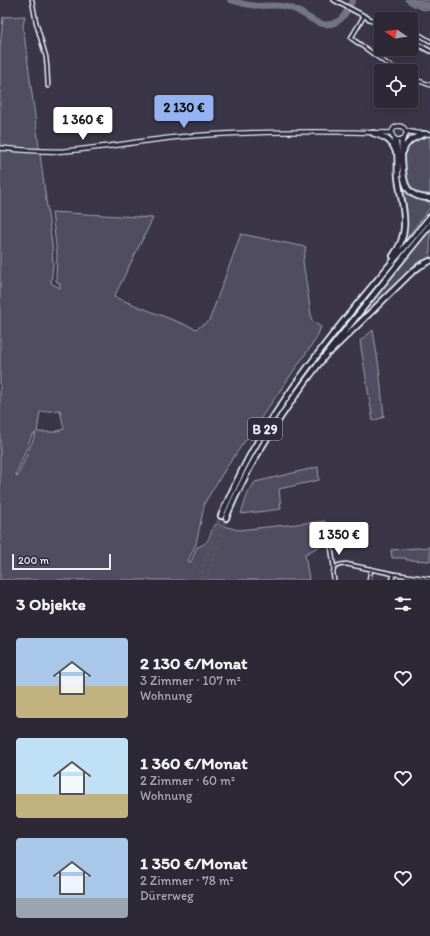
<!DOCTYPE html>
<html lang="de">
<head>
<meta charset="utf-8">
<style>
	body { margin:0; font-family:Itim,sans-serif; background:#34303e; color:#f1f3f6; height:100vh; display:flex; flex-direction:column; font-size:15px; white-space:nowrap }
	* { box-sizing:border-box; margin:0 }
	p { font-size:13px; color:#a6a6ad }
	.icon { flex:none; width:22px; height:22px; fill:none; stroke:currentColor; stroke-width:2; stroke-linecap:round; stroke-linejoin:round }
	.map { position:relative; height:580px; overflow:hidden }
	.drawer { display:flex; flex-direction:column; background:#2c2836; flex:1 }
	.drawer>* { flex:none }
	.needle { width:26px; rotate:283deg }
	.fabs { position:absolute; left:374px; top:12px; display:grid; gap:8px }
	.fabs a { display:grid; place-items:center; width:44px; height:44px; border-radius:4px; background:#2c2836; box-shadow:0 2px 10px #0003,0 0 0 1px #484451; font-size:20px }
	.scale { position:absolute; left:12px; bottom:10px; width:99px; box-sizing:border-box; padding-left:4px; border:2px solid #e8f1f8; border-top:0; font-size:11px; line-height:14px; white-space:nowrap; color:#e8f1f8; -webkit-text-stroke:3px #2f2a3d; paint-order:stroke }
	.price { position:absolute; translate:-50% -34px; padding:0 9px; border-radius:4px; background:#fff; color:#222; font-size:13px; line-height:26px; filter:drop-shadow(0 1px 2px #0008) }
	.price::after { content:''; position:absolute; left:50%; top:24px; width:12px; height:9px; margin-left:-6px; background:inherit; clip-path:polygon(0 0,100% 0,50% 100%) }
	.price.selected { background:#95b2f1; color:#111 }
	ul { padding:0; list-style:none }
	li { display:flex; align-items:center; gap:12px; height:100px; padding:0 16px }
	li span { display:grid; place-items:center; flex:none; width:112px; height:80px; border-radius:4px; color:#555 }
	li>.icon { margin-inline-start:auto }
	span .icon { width:48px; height:48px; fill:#fffc; stroke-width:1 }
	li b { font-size:17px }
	h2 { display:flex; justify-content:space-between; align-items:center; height:48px; padding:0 16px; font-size:17px }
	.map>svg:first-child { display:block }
</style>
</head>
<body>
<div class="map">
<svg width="430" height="580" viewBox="0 0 430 580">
	<rect width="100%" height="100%" fill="#3a3648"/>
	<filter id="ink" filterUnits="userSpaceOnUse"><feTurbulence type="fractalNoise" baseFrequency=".025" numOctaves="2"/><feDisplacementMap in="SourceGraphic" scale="8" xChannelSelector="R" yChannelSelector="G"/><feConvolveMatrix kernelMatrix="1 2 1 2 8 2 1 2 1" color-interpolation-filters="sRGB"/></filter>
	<g filter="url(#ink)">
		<path fill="#504e5f" stroke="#9ca0ac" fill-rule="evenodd" d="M405,0H430V10C421,10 412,6 405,0Z
			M25,16L23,26L52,245L53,265L51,283L60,288V284L56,281L57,254L52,212L153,218L114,297L196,329L209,321L241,234L306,247L303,261L312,321L321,327L316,339L226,468L205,502L196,544L188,561L191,562L197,547C213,542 207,534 216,524L238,530L325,521L322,545L305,554L309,580H0V48L3,17ZM60,410L64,429L54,432H37L40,412ZM36,433L18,475L17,477L16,474L32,435Z
			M419,137H430V196C408,197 404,179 404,161C404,156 404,150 407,146C409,142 415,140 419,137Z
			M401,180C408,195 415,195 430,199V208L402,244L407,225V210Z
			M430,230V257L418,262L408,271L346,334Z
			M373,330L379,368L384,417L373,421L360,341Z
			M318,467L319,480L279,489L281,509L241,514L248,493L255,482Z
			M430,547V561L406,560V558H392L391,550Z"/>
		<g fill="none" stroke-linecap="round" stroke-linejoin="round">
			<path stroke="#737482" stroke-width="6" d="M230,0C239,3 248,5 257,6C268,6 281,4 291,8C305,12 315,27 331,24C344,21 347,10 353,0
				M411,0L419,4L430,6"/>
			<path stroke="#545262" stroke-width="4.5" stroke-dasharray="4.5 2" stroke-linecap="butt" d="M199,580L210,545L221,516
				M206,580L226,518"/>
			<g stroke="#e8f1f8" stroke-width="5.5">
				<path id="minor" d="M32,0L36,22L46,57L47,67L48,86
					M364,16L351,38L386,63L399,71
					M413,42L417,36L420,35L430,41
					M411,78L430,85
					M331,547L334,568L333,573L334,580
					M334,568L339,565L346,564L394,574L430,579
					M369,580L371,569
					M392,580L394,574"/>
			</g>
			<g stroke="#e8f1f8" stroke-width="6">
				<path id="tertiary" d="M334,0L381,25
					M411,41L430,51"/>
			</g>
			<g stroke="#e8f1f8" stroke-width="6">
				<path id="secondary" d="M392 133a7 7 0 1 1 14 0a7 7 0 1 1-14 0Z
					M406,131L416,133L430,134
					M0,148C21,150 43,152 64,151C102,148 140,141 179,137C249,131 321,131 392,133"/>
			</g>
			<g stroke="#e8f1f8" stroke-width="8">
				<path id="trunk" d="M373,133C385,137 392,140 396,152
					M402,140C401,147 402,153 402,160C403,180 404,198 430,198
					M403,152C406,141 413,138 424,134
					M393,256C413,230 401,205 398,177C397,165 399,152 395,140
					M330,352L412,272L420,266L430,261
					M221,516C232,491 243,466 257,443C306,361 370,289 430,217
					M226,518C255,447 300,386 348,327C375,293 402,259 430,225"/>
			</g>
			<use href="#minor" stroke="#2f2a3d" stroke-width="2.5"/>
			<use href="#tertiary" stroke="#2f2a3d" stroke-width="3"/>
			<use href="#secondary" stroke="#2f2a3d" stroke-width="3.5"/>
			<use href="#trunk" stroke="#2f2a3d" stroke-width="4.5"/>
		</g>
	</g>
	<g text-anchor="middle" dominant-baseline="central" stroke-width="3.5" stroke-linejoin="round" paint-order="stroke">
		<rect fill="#2f2a3d" stroke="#b0b5c0" stroke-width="1" x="248" y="418" width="34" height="22" rx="3"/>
		<g font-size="13" font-weight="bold" fill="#e8f1f8">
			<text x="265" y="429">B 29</text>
		</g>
	</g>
</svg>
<div class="fabs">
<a><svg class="needle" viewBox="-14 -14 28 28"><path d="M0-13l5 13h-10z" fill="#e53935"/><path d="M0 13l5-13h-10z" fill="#a6a6ad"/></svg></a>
<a><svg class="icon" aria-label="locate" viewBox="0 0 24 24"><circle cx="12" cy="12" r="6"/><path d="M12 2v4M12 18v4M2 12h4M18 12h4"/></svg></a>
</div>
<div class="scale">200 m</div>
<b class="price selected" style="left:184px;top:129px">2 130 €</b>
<b class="price" style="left:83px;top:141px">1 360 €</b>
<b class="price" style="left:339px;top:556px">1 350 €</b>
</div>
<section class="drawer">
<h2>3 Objekte<svg class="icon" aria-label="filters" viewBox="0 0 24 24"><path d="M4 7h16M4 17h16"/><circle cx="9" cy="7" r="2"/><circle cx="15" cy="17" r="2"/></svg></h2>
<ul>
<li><span style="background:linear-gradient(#a9c7e8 60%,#c2b280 0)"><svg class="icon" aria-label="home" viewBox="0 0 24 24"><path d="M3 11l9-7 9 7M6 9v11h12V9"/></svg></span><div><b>2 130 €/Monat</b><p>3 Zimmer · 107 m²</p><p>Wohnung</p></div><svg class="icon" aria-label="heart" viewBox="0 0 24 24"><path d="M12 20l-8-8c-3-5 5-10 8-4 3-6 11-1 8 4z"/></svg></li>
<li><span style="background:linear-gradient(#bfe0f5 70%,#c2b280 0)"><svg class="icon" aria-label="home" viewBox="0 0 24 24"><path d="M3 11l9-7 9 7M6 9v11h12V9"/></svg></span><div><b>1 360 €/Monat</b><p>2 Zimmer · 60 m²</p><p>Wohnung</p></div><svg class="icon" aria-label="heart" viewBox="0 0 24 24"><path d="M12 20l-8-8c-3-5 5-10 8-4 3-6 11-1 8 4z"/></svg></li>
<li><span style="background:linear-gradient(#a9c7e8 75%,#9aa5b1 0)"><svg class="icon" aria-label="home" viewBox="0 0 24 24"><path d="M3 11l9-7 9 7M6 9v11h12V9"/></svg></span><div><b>1 350 €/Monat</b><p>2 Zimmer · 78 m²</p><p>Dürerweg</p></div><svg class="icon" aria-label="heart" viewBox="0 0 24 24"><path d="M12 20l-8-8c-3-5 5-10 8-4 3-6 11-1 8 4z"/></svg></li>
</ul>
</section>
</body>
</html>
